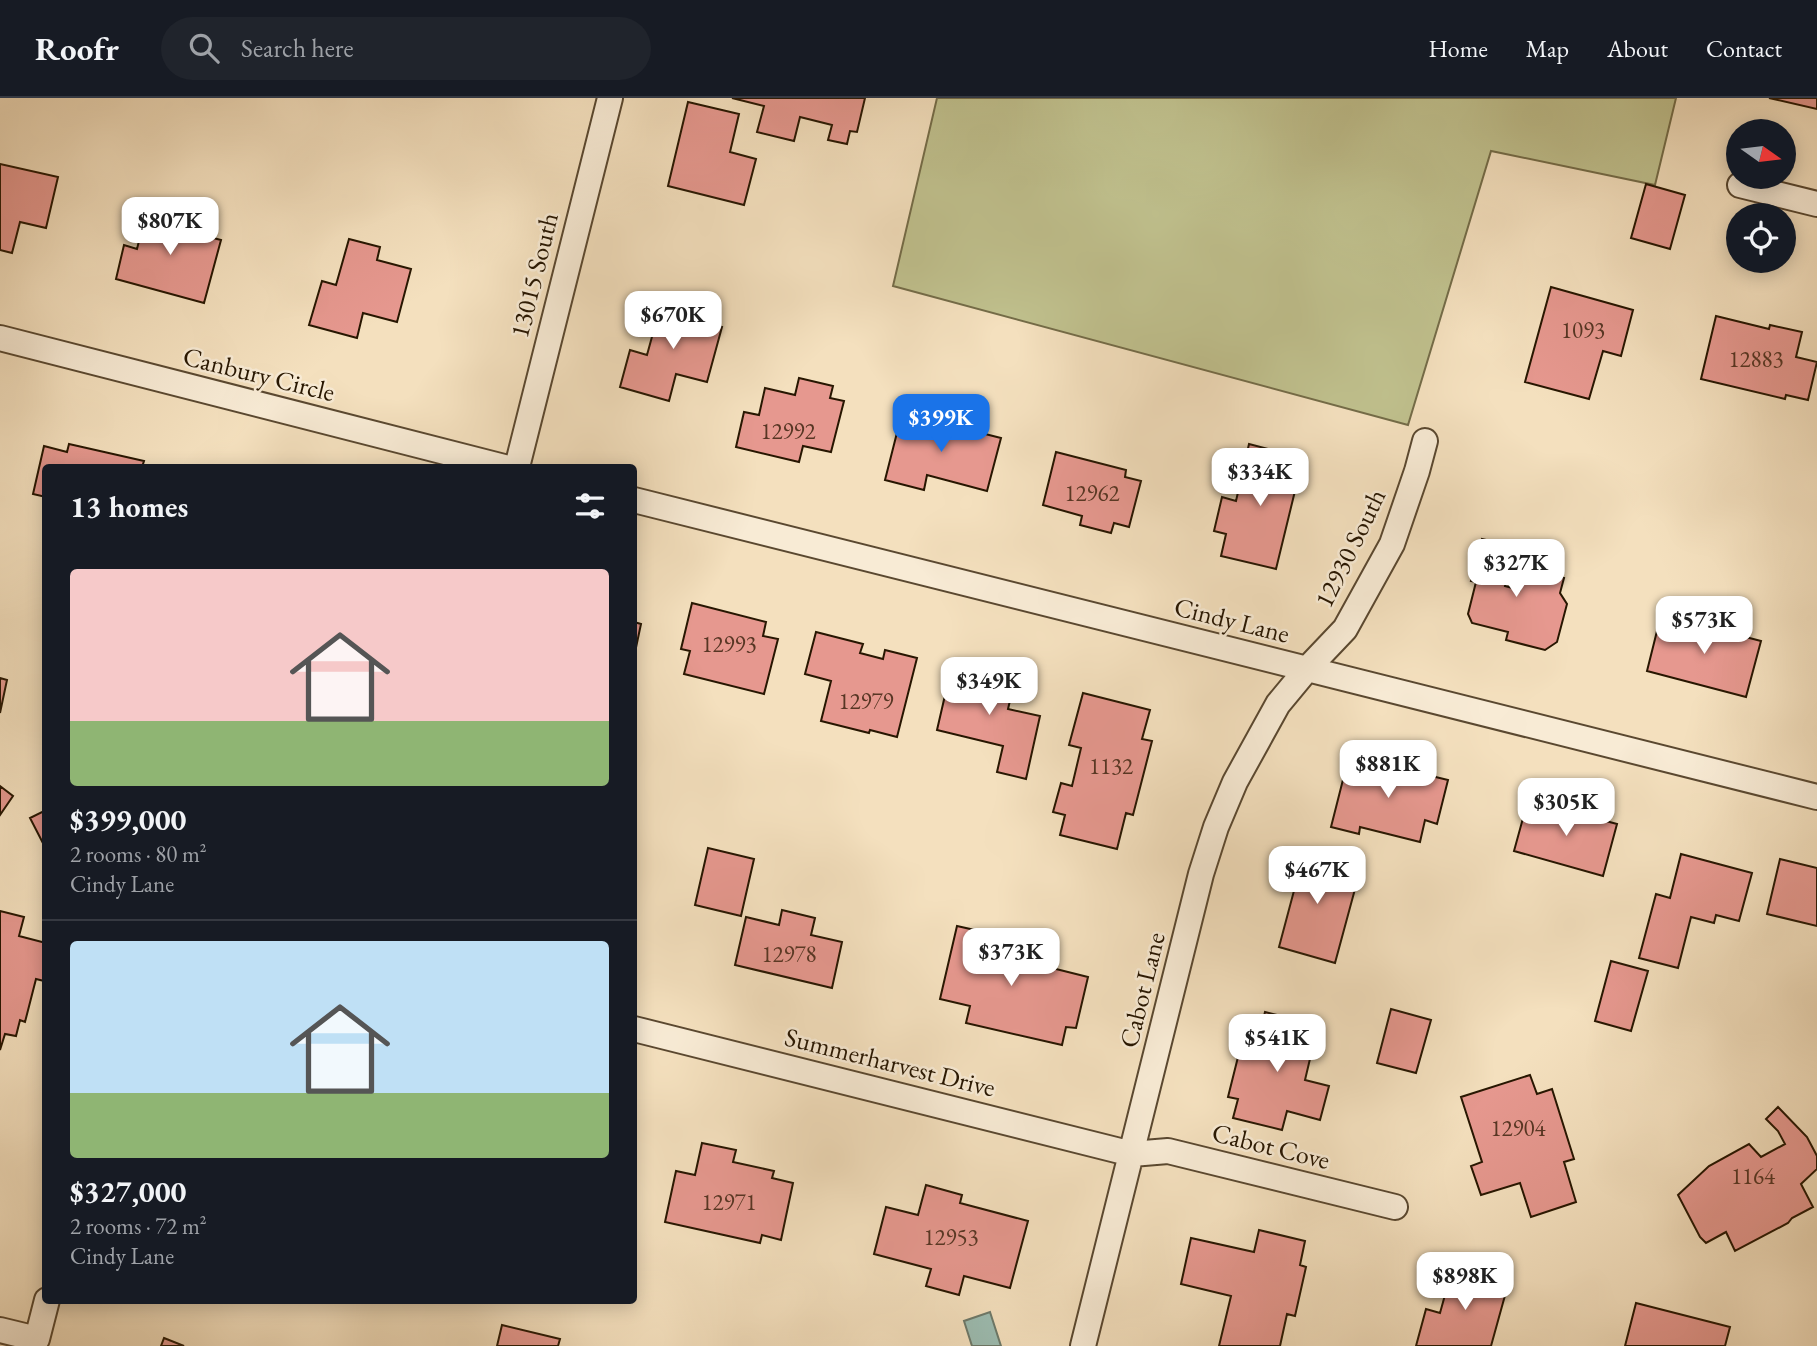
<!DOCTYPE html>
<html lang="en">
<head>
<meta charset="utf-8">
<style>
	body { margin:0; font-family:"EB Garamond",serif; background:#20242c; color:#f1f3f6; height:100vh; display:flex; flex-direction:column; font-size:26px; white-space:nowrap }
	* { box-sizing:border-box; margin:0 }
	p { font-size:23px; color:#9ea1a6 }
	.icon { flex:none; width:38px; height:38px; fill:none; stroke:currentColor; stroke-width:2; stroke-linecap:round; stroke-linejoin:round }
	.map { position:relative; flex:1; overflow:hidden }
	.panel { position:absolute; left:42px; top:366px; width:595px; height:840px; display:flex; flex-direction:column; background:#171b24; border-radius:7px; box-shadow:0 4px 18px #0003 }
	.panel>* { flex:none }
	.needle { width:46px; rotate:104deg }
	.controls { position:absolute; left:1726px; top:21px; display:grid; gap:14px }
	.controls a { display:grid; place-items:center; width:70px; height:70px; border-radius:50%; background:#171b24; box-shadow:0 4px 18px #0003; font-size:35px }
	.price { position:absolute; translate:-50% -60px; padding:0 16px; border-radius:14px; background:#fff; color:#222; font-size:23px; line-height:46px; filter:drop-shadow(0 2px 4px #0008) }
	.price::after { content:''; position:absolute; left:50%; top:42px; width:21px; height:16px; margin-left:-10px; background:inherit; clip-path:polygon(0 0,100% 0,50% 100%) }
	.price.selected { background:#1a73e8; color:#fff }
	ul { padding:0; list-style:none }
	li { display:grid; align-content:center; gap:14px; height:371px; padding:0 28px }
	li+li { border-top:2px solid #363941 }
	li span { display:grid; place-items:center; height:217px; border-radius:7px; color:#555 }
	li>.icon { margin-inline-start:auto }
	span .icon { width:126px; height:126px; fill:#fffc; stroke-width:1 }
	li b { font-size:30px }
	h2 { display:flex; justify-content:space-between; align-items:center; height:84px; padding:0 28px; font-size:30px }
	header { display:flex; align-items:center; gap:42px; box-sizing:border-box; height:98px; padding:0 35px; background:#171b24; border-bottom:2px solid #363941 }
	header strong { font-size:33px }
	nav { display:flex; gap:38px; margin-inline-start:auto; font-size:24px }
	.search { width:490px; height:63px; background:#20242c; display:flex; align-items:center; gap:18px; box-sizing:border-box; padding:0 24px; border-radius:38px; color:#9ea1a6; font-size:26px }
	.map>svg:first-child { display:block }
</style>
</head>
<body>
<header>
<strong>Roofr</strong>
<div class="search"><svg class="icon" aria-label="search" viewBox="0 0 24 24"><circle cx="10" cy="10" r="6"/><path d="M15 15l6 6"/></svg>Search here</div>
<nav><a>Home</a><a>Map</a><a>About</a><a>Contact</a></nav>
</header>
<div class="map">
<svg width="1817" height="1248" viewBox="0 0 1817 1248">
	<rect width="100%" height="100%" fill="#f4e0be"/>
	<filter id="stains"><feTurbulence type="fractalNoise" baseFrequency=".00286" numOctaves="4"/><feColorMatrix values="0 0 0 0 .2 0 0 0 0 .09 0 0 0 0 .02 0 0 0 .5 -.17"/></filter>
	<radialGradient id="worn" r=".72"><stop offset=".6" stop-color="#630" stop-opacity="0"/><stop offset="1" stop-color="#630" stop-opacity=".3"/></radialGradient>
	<path fill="#c0c18e" stroke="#746c48" stroke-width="2" d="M937,0H1676L1655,87L1491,53L1408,327L893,188Z"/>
	<path fill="#9cbdb2" stroke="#6d7a6b" stroke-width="2" d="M990,1214L1001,1248H972L964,1223Z"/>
	<path fill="#e6988f" stroke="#271601" stroke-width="2" d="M732,0H865L857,34L850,33L847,46L828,42L832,27L800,19L794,43L757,34L764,8Z
		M1769,0H1817V11Z
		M688,4L739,16L730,54L756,61L744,107L668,88Z
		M0,66L58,79L46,130L20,124L12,155L0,152Z
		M1646,86L1685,97L1670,151L1631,140Z
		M148,107L189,118L186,133L221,142L204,205L116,181L124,147L137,151Z
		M349,141L380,149L377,162L411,171L397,224L363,215L357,240L309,227L322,183L336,187Z
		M1551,189L1633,212L1621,258L1603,253L1589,301L1525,284Z
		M664,195L694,204L690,220L722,229L707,284L676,276L669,303L620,289L630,252L647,257Z
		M1716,218L1769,231L1770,227L1802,234L1796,259L1817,264L1808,302L1786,297L1785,301L1701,281Z
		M799,280L833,288L830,300L844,303L831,354L803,348L799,364L736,349L744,314L759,317L765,290L795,297Z
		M902,315L1001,340L987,393L927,377L924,392L885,382Z
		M69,346L144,363L142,369H46V399L33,396L44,348L67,354Z
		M1249,346L1303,360L1276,471L1221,458L1226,436L1214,433L1222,399L1236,403Z
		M1056,354L1126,372L1125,379L1141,383L1129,429L1114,425L1111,435L1080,427L1082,418L1043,407Z
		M1482,441L1515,449L1505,488L1520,492L1525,470L1564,480L1560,495L1567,506L1557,544L1545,552L1506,542L1508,534L1472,525L1468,516L1476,484L1471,483Z
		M692,505L766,524L763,538L778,541L764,596L684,576L690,553L681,551Z
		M1661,517L1761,543L1746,599L1647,573Z
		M634,524L641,526L634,559Z
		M816,534L863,546L860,555L883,561L885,552L917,560L897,639L870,632L869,635L821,623L831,583L805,576Z
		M952,567L1015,582L1008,611L1040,618L1026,681L997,674L1003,648L937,632Z
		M0,580L7,582L0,615Z
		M1083,595L1150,612L1142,641L1152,643L1133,717L1126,715L1117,751L1060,737L1065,717L1053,714L1061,685L1072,688L1081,650L1069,647Z
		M1349,658L1448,682L1437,726L1425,722L1420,744L1360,729L1359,736L1331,729Z
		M0,688L13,698L0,717Z
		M1528,702L1617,726L1603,778L1514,753Z
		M46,712V751L30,720Z
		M708,750L754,761L741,818L695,807Z
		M1294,750L1330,759L1326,771L1358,780L1335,865L1279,849L1295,789L1284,786Z
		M1681,756L1752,775L1739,823L1716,817L1714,825L1691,819L1678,870L1639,860L1656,796L1670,800Z
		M1780,761L1817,770V828L1767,816Z
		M782,812L815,820L811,837L842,844L832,890L735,867L746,819L779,827Z
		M0,813L24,819L19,838L46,845L44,883L36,881L25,924L20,922L16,938L5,936L0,952Z
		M957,828L1015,841L1013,848L1043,855L1040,867L1088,879L1076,930L1066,929L1062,947L966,925L970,908L940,901Z
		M1611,863L1648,873L1631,933L1595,923Z
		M1391,911L1431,922L1416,975L1377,965Z
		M1265,914L1318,927L1305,982L1329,988L1320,1022L1287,1013L1282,1032L1233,1020L1238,1001L1228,999L1243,939L1258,944Z
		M1530,977L1537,996L1552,991L1574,1061L1564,1064L1576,1104L1531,1119L1520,1085L1481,1097L1471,1068L1482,1064L1461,999Z
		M1778,1009L1807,1039L1817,1058V1071L1801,1086L1813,1109L1792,1120L1788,1125L1735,1153L1726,1134L1706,1145L1700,1139L1678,1097L1709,1068L1749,1046L1761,1059L1785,1046L1778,1033L1766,1021Z
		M702,1045L736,1052L733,1064L774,1073L772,1080L793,1085L781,1142L762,1137L760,1145L665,1124L676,1073L695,1077Z
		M926,1087L962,1097L960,1105L1028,1123L1010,1190L964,1178L959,1197L926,1188L931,1171L874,1156L886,1109L918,1117Z
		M1259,1132L1305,1143L1300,1167L1306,1169L1295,1218L1287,1216L1280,1248H1219L1231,1198L1181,1186L1191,1140L1254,1154Z
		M1453,1168L1509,1183L1491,1248H1416L1426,1211L1440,1215Z
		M1636,1205L1730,1229L1725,1248H1625Z
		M502,1227L560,1241L558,1248H497Z
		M164,1240L184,1248H161Z"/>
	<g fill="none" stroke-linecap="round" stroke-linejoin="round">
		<g stroke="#5a4830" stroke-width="28">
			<path id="minor" d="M1740,87L1817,106
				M0,240L504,369
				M517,369L610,0
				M634,402L1817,699
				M634,931L1132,1056L1168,1053L1395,1109
				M0,1232L37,1241L47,1202
				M1083,1248L1201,776L1216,729L1235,684L1278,606L1307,571L1345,531L1392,446L1417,373L1425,343"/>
		</g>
		<use href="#minor" stroke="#f8ebd5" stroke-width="24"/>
	</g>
	<g text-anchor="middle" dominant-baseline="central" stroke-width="5" stroke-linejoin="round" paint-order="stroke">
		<g font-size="23" fill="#573624">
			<text x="1583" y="232">1093</text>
			<text x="1756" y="261">12883</text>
			<text x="788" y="333">12992</text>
			<text x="1092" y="395">12962</text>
			<text x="729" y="546">12993</text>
			<text x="866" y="603">12979</text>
			<text x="1111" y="668">1132</text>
			<text x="789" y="856">12978</text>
			<text x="1518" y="1030">12904</text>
			<text x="1753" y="1078">1164</text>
			<text x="729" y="1104">12971</text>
			<text x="951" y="1139">12953</text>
		</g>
		<g font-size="26" fill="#271601" stroke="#f8ebd5">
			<text transform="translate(534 177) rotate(-76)">13015 South</text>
			<text transform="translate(259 276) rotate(14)">Canbury Circle</text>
			<text transform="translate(1350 450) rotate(-64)">12930 South</text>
			<text transform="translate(1232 522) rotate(14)">Cindy Lane</text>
			<text transform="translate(1142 892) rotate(-76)">Cabot Lane</text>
			<text transform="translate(890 964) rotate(14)">Summerharvest Drive</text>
			<text transform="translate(1271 1048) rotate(14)">Cabot Cove</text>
		</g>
	</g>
	<rect width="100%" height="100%" filter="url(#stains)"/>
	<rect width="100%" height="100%" fill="url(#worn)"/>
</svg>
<div class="controls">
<a><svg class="needle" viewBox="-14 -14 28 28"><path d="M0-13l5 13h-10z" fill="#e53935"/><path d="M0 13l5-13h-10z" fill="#9ea1a6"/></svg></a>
<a><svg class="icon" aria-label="locate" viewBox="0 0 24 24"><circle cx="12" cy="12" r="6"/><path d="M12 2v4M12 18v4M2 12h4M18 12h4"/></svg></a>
</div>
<b class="price" style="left:170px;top:159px">$807K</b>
<b class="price" style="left:673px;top:253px">$670K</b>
<b class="price selected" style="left:941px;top:356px">$399K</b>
<b class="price" style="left:1260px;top:410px">$334K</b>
<b class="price" style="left:1516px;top:501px">$327K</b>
<b class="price" style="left:1704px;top:558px">$573K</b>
<b class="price" style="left:989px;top:619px">$349K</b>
<b class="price" style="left:1388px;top:702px">$881K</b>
<b class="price" style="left:1566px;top:740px">$305K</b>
<b class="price" style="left:1317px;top:808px">$467K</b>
<b class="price" style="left:1011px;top:890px">$373K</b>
<b class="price" style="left:1277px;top:976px">$541K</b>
<b class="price" style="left:1465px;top:1214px">$898K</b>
<section class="panel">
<h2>13 homes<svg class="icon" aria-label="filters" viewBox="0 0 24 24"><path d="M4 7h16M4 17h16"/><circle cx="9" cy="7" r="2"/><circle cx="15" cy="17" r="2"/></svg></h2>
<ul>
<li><span style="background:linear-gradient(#f6c9c9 70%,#8fb573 0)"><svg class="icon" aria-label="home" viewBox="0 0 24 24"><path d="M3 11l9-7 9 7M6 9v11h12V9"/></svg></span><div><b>$399,000</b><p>2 rooms · 80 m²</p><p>Cindy Lane</p></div></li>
<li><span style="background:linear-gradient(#bfe0f5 70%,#8fb573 0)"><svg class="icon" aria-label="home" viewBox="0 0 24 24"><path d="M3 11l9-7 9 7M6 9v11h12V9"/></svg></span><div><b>$327,000</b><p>2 rooms · 72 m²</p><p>Cindy Lane</p></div></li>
</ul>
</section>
</div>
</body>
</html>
